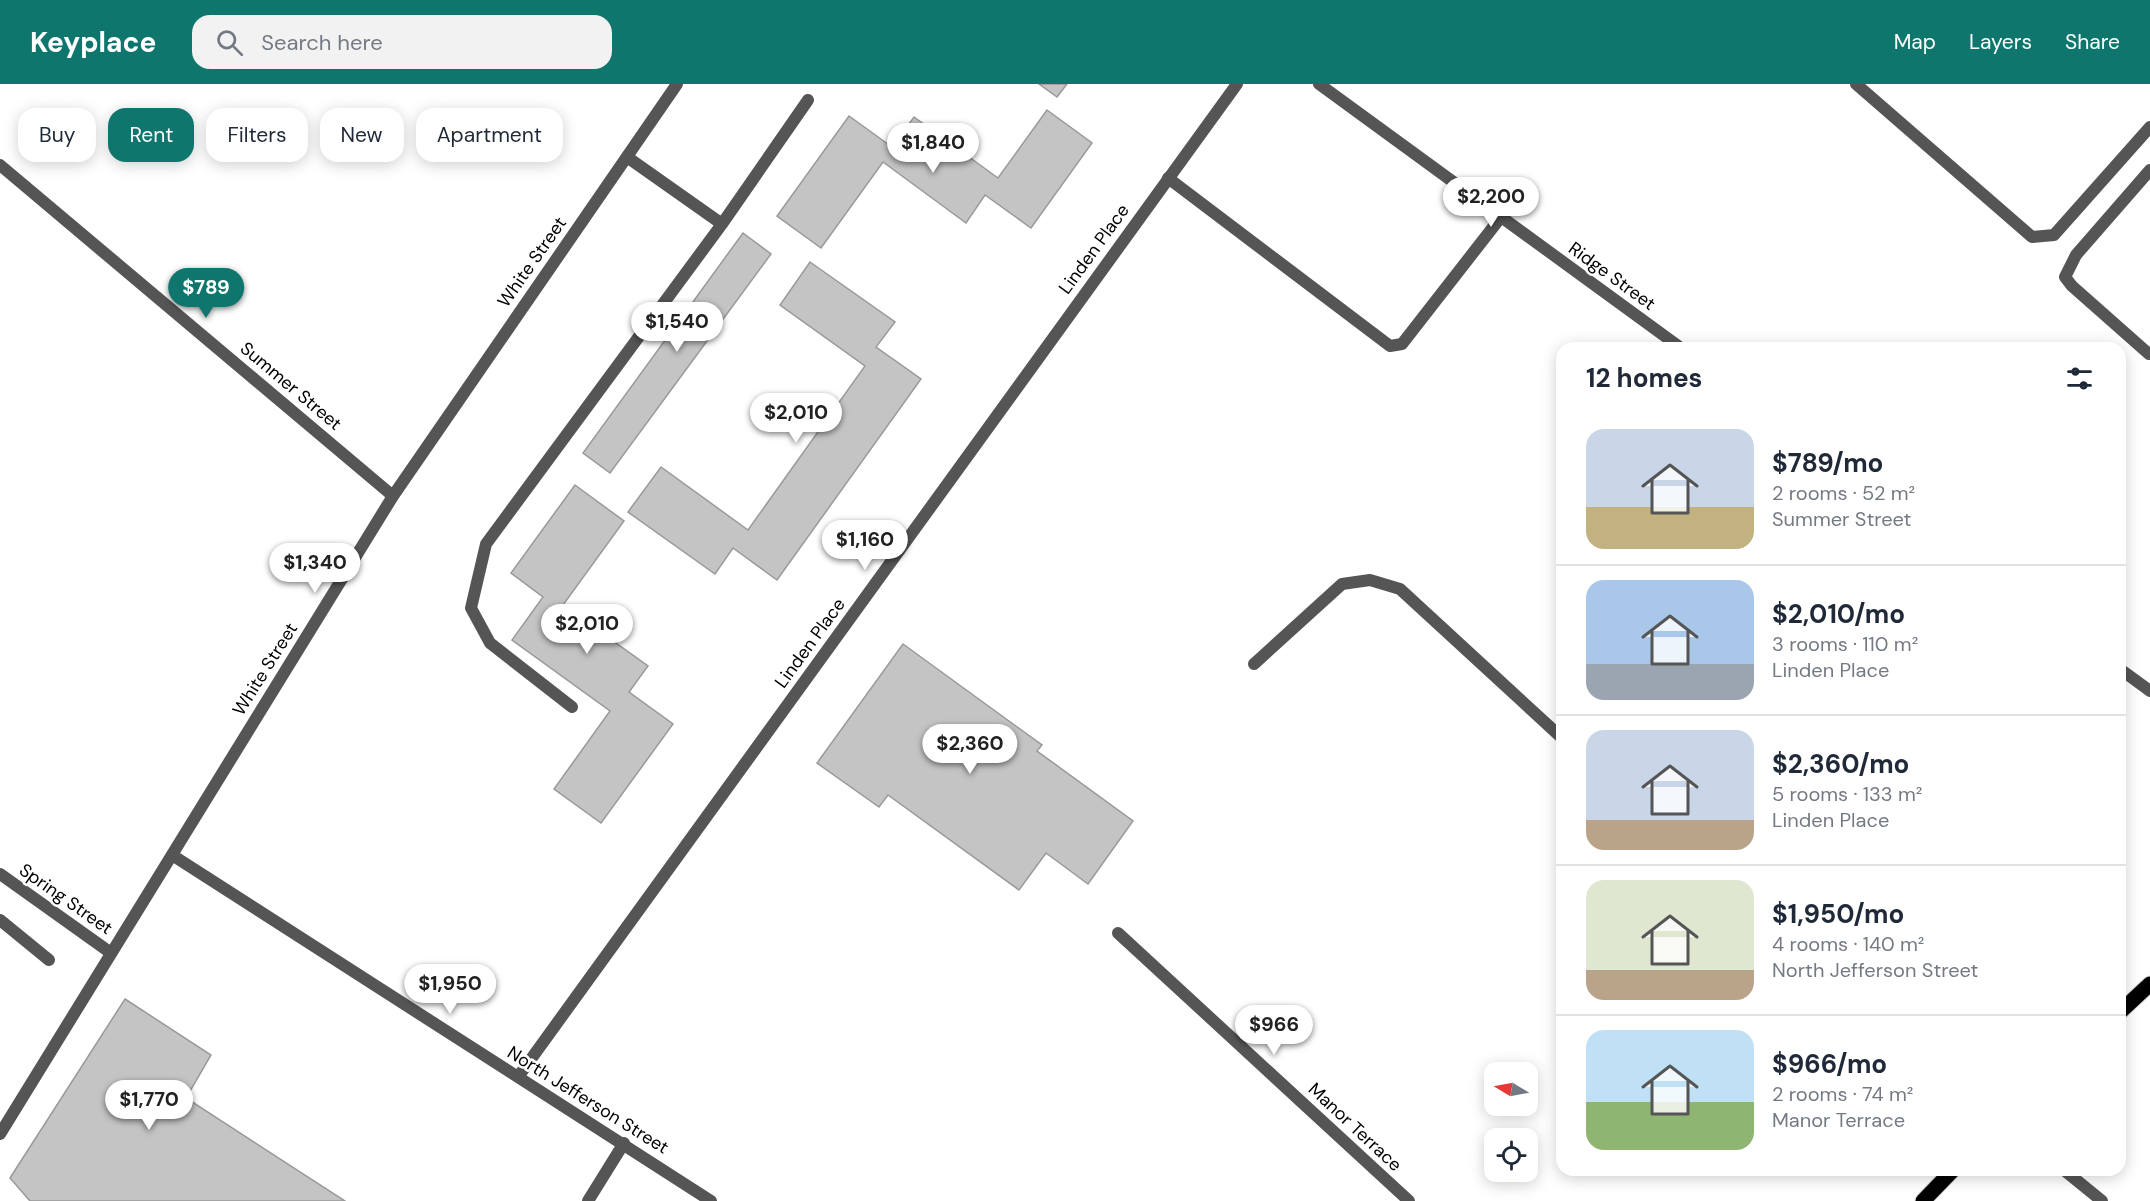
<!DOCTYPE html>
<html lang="en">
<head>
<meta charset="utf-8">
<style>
	body { margin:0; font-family:"DM Sans",sans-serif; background:#f2f2f3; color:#1f2937; height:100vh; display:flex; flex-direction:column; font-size:22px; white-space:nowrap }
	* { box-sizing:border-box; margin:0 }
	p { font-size:20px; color:#747a83 }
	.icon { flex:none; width:33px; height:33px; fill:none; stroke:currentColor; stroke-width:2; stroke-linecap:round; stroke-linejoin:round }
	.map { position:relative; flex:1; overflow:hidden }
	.side { position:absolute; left:1556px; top:258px; width:570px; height:834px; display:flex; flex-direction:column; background:#fff; border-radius:18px; box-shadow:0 3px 15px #0003 }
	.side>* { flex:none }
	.banner { position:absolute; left:18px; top:24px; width:570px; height:54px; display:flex; gap:12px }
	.needle { width:39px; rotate:280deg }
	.controls { position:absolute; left:1484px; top:978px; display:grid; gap:12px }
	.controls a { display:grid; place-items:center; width:54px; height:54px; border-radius:12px; background:#fff; box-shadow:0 3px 15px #0003; font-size:30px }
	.price { position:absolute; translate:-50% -51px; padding:0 14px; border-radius:21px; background:#fff; color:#222; font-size:20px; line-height:39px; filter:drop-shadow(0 2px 3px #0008) }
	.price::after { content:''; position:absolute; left:50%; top:36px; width:18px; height:14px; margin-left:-9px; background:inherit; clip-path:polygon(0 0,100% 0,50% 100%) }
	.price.on { background:#0f766e; color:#fff }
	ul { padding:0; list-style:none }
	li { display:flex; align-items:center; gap:18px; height:150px; padding:0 30px }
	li+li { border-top:2px solid #e0e1e3 }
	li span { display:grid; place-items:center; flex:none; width:168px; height:120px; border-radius:18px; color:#555 }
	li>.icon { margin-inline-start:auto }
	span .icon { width:72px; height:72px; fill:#fffc; stroke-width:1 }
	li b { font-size:26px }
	h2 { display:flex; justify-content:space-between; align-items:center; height:72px; padding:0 30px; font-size:26px }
	.chip { padding:0 21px; border-radius:18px; background:#fff; box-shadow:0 3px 15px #0003; font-size:21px; line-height:54px }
	.chip.on { background:#0f766e; color:#fff }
	header { display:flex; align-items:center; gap:36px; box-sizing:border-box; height:84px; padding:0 30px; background:#0f766e; color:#fff }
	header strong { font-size:28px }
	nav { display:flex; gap:33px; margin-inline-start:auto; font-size:21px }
	.search { width:420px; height:54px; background:#f2f2f3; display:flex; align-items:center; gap:15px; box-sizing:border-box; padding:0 21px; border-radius:18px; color:#747a83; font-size:22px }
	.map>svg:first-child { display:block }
</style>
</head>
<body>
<header>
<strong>Keyplace</strong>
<div class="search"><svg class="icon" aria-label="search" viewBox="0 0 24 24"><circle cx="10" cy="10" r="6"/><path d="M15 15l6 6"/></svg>Search here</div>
<nav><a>Map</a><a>Layers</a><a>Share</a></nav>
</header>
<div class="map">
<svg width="2150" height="1117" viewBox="0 0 2150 1117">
	<rect width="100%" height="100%" fill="#fff"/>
	<path fill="#c4c4c4" stroke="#999" stroke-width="1.5" d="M1039,0H1067L1057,13Z
		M1047,26L1092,59L1031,144L985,111L966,139L883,78L821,164L777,132L849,32L892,63L914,33L998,94Z
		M743,149L771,170L610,389L583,369Z
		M810,178L895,238L876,263L921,295L777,496L733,464L715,490L628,428L661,383L748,446L865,282L780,221Z
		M575,401L624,437L563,521L648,582L629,608L673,640L601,739L554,705L610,627L512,556L543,513L511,489Z
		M903,560L1042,661L1037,667L1133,737L1088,800L1046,769L1019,806L888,711L879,723L817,679Z
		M125,915L211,971L186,1014L345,1117H30L10,1094Z"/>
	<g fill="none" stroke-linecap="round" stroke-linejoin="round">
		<g stroke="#dbdbdb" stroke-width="17">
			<path id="primary" d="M2120,928L2150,900
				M1923,1117L1953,1086"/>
		</g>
		<path stroke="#555" stroke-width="12" d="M1856,0L2032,153L2054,151L2150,43
			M1168,94L1390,262L1402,260L1501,133
			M722,140L808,16
			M2149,270L2072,202L2065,193L2076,171L2150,86
			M1254,580L1342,500L1370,496L1400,505L1562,654
			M572,623L490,559L471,524L486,460L722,140L627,73
			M0,836L49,876
			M588,1117L624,1059"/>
		<path stroke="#555" stroke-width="12" d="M1319,0L1681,264
			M0,81L393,412
			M2120,585L2150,607
			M172,771L711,1117
			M0,790L111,869
			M1118,849L1409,1117
			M518,993L1237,0
			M0,1050L393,412L677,0
			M2064,1086L2102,1117"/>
		<use href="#primary" stroke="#000" stroke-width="15"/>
	</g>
	<g text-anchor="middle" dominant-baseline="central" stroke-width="5" stroke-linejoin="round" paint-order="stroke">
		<g font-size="18" fill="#000" stroke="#fff">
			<text transform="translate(1094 165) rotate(-54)">Linden Place</text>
			<text transform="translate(532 178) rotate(-55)">White Street</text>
			<text transform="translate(1612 192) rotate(36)">Ridge Street</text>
			<text transform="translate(291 302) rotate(40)">Summer Street</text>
			<text transform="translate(810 559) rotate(-54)">Linden Place</text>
			<text transform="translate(265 585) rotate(-58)">White Street</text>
			<text transform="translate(66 815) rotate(35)">Spring Street</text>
			<text transform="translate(588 1016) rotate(32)">North Jefferson Street</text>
			<text transform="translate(1355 1043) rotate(43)">Manor Terrace</text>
		</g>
	</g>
</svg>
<div class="controls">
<a><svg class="needle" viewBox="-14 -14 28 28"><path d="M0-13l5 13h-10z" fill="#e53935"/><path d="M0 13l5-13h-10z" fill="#747a83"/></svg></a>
<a><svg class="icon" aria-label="locate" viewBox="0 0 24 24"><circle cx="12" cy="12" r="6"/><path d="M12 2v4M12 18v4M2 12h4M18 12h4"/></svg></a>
</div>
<b class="price" style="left:933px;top:90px">$1,840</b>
<b class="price" style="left:1491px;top:144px">$2,200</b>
<b class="price on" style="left:206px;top:235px">$789</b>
<b class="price" style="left:677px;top:269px">$1,540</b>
<b class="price" style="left:796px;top:360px">$2,010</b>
<b class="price" style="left:865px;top:487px">$1,160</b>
<b class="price" style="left:315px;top:510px">$1,340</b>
<b class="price" style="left:587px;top:571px">$2,010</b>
<b class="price" style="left:970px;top:691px">$2,360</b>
<b class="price" style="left:450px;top:931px">$1,950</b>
<b class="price" style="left:1274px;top:972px">$966</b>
<b class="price" style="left:149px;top:1047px">$1,770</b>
<div class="banner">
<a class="chip">Buy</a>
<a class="chip on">Rent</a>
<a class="chip">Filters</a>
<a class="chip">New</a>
<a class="chip">Apartment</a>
</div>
<section class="side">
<h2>12 homes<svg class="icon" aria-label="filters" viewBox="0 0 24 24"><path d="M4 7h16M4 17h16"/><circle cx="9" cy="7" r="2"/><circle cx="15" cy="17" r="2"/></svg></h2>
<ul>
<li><span style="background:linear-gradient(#c9d6e8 65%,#c2b280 0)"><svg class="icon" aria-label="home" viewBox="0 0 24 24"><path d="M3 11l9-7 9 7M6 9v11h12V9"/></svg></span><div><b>$789/mo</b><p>2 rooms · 52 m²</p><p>Summer Street</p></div></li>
<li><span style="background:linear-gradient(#a9c7e8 70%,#9aa5b1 0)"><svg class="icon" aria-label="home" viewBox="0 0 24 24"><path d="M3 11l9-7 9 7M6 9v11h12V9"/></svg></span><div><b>$2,010/mo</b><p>3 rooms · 110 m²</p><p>Linden Place</p></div></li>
<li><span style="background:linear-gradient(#c9d6e8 75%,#b9a48a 0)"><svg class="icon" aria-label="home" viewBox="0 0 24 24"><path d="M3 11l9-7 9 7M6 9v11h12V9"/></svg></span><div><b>$2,360/mo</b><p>5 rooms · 133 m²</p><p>Linden Place</p></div></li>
<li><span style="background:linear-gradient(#dfe7d0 75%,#b9a48a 0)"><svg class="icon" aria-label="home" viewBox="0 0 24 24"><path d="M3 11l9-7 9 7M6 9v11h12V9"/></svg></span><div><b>$1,950/mo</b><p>4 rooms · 140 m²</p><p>North Jefferson Street</p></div></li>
<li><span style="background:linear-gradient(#bfe0f5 60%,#8fb573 0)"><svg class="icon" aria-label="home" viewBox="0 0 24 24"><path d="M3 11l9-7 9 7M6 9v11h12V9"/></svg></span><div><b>$966/mo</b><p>2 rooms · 74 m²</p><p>Manor Terrace</p></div></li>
</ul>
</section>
</div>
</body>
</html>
